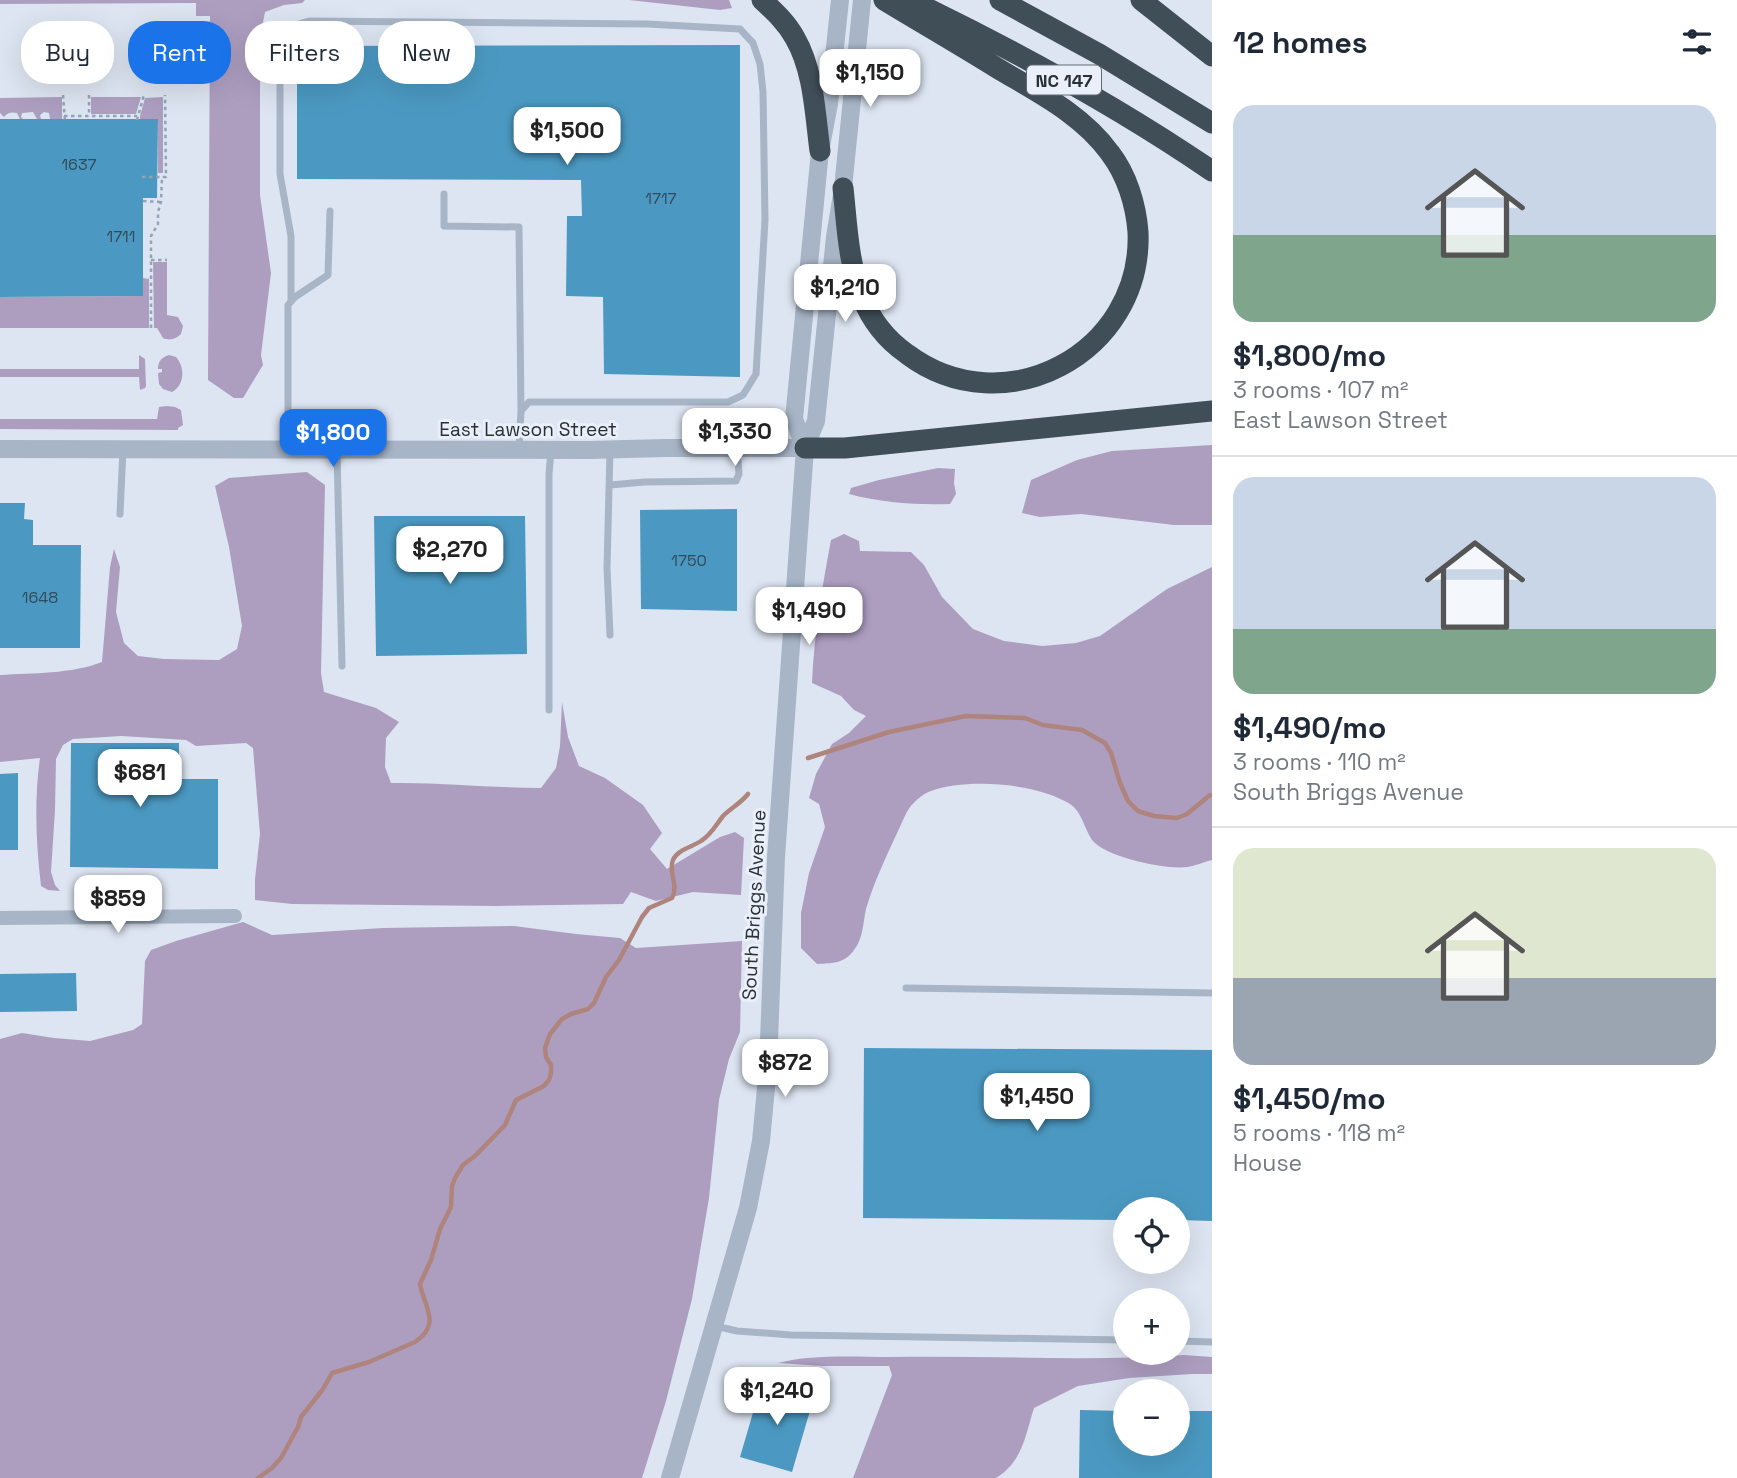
<!DOCTYPE html>
<html lang="en">
<head>
<meta charset="utf-8">
<style>
	body { margin:0; font-family:"Space Grotesk",sans-serif; background:#f2f2f3; color:#1f2937; height:100vh; display:flex; flex-direction:column; font-size:26px; white-space:nowrap }
	* { box-sizing:border-box; margin:0 }
	p { font-size:23px; color:#747a83 }
	.icon { flex:none; width:38px; height:38px; fill:none; stroke:currentColor; stroke-width:2; stroke-linecap:round; stroke-linejoin:round }
	.map { position:relative; flex:1; overflow:hidden }
	.details { display:flex; flex-direction:column; background:#fff; width:525px }
	.details>* { flex:none }
	.hud { position:absolute; left:21px; top:21px; width:665px; height:63px; display:flex; gap:14px }
	.buttons { position:absolute; left:1113px; top:1197px; display:grid; gap:14px }
	.buttons a { display:grid; place-items:center; width:77px; height:77px; border-radius:50%; background:#fff; box-shadow:0 7px 28px #0002; font-size:35px }
	.price { position:absolute; translate:-50% -60px; padding:0 16px; border-radius:14px; background:#fff; color:#222; font-size:23px; line-height:46px; filter:drop-shadow(0 2px 4px #0008) }
	.price::after { content:''; position:absolute; left:50%; top:42px; width:21px; height:16px; margin-left:-10px; background:inherit; clip-path:polygon(0 0,100% 0,50% 100%) }
	.price.selected { background:#1a73e8; color:#fff }
	ul { padding:0; list-style:none }
	li { display:grid; align-content:center; gap:14px; height:371px; padding:0 21px }
	li+li { border-top:2px solid #e0e1e3 }
	li span { display:grid; place-items:center; height:217px; border-radius:21px; color:#555 }
	li>.icon { margin-inline-start:auto }
	span .icon { width:126px; height:126px; fill:#fffc; stroke-width:1 }
	li b { font-size:30px }
	h2 { display:flex; justify-content:space-between; align-items:center; height:84px; padding:0 21px; font-size:30px }
	.tag { padding:0 24px; border-radius:28px; background:#fff; box-shadow:0 7px 28px #0002; font-size:24px; line-height:63px }
	.tag.selected { background:#1a73e8; color:#fff }
	main { display:flex; flex:1; min-height:0 }
	.map>svg:first-child { display:block }
</style>
</head>
<body>
<main>
<div class="map">
<svg width="1212" height="1478" viewBox="0 0 1212 1478">
	<rect width="100%" height="100%" fill="#dde5f2"/>
	<path fill="#ad9ec0" d="M0,0H305L302,3L284,5L265,12L260,38V195L271,273L261,355L263,365L243,398H234L208,380L210,16H196V3L0,4Z
		M629,0H729L732,8L720,10Z
		M62,97V119H50L49,113L44,112L40,115L41,119H37L33,112L22,113L21,117L23,119H20L17,113C12,112 8,112 4,117L0,113V98Z
		M91,97H141L136,114H91Z
		M163,97V173H158V119H140V116L145,98Z
		M153,262H167V315L178,317L183,326L181,334C176,339 170,341 163,338L157,328H154Z
		M143,278L149,279V328H0V297L143,296Z
		M139,355L145,359L146,386L145,388L140,390L139,377H0V369H139Z
		M169,355L176,357C185,367 185,385 172,392L163,389L159,384L158,373L162,372V369H158C158,361 162,357 169,355Z
		M167,406L175,407L181,410L183,425L178,428V430L0,429V419H157L159,407Z
		M1212,445V525H1174L1081,514L1040,517L1022,513L1031,480L1077,460L1112,451Z
		M938,468L955,469L954,483L956,494L950,504C916,505 883,503 849,494L851,488L879,480Z
		M307,472L325,485L321,673L324,692L376,708L399,722L386,738L385,767L391,783C441,782 491,788 541,788L556,768L560,746L562,702L568,737L579,766L605,778L643,805L662,833L650,849L667,869L720,837L735,832L744,838L741,895L693,892L656,901L631,892L623,904L496,906L292,904L255,900V879L260,834L253,748L246,743L196,746L186,740L121,736L73,739L63,745L56,759L55,810L51,872L55,885L60,891L48,890L41,886C36,844 34,800 40,758L0,762V675C32,673 72,674 102,662L110,567L114,549L120,567L116,612L124,643L138,656L164,659L219,660L237,649L242,626L229,547L215,486L229,478Z
		M844,534L859,541L860,551L911,552L924,565L942,597L973,629L1004,641L1042,646L1076,643L1100,636L1167,589L1212,567V860C1204,862 1195,866 1187,867C1166,870 1105,857 1092,840C1084,828 1082,812 1070,804C1037,783 967,778 931,791C924,793 915,801 910,807C905,814 902,823 898,831C886,857 874,882 866,909C863,923 863,939 854,950C844,964 832,963 817,964L801,948V913L809,873L825,827L819,804L809,798L816,774L832,744L849,733L866,716L854,710L841,696L812,683C814,635 822,588 831,540Z
		M243,922L272,935L383,928L514,926L576,934L620,938L636,948L742,941L740,1032L729,1059L719,1100L709,1198L692,1299L666,1401L642,1478H0V1039L22,1033L54,1038L90,1041L133,1030L142,1024L145,961L151,950L176,941Z
		M1184,1355L1212,1357V1374H1192L1129,1378L1078,1386L1034,1408C1025,1436 1023,1461 996,1478H853L892,1375L889,1366H823L778,1363C812,1354 854,1357 890,1357C988,1355 1086,1362 1184,1355Z"/>
	<g fill="none" stroke-linecap="round" stroke-linejoin="round">
		<path stroke="#ae847d" stroke-width="4.5" d="M808,758L889,732L966,716L1025,718L1043,725L1082,730L1105,743L1111,753L1120,783L1128,801L1138,811L1154,816L1177,818L1187,814L1210,795H1212
			M258,1478L272,1468L281,1458L298,1427L301,1417L323,1389L332,1373L369,1362L415,1342C442,1324 424,1307 420,1284L431,1260L440,1229L451,1207L452,1186L455,1178L463,1165L476,1155L505,1125L516,1100L544,1086L549,1080L551,1073V1065L546,1057L545,1048L550,1034L562,1019L571,1014L588,1009L594,1003L606,977L619,960L642,917L649,908L672,898C679,885 668,872 673,860C677,850 692,847 701,841C711,835 716,825 723,816C731,808 741,803 748,794"/>
	</g>
	<path fill="#4b99c2" d="M740,45V377L604,374L603,297L566,296L567,216H582L581,180L297,179V46Z
		M0,119H158L157,198H143V296L0,297Z
		M0,503H25L24,519L33,520V545H81L80,648H0Z
		M737,509V611L641,609L640,510Z
		M374,516H525L527,654L376,656Z
		M71,743H179V779H218V869L70,867Z
		M18,773V850H0V774Z
		M76,973L77,1011L0,1012V974Z
		M864,1048L1212,1050V1221L1178,1220V1209H1125V1220L863,1218Z
		M762,1382L814,1397L792,1472L740,1457Z
		M1080,1410L1125,1411V1444H1178V1411H1212V1478H1079Z"/>
	<g fill="none" stroke-linecap="round" stroke-linejoin="round">
		<path stroke="#94a3b5" stroke-width="2.5" stroke-dasharray="3.5 3.5" stroke-linecap="butt" d="M63,95L65,122
			M89,95V116
			M64,116H137
			M137,120L144,95
			M142,177H160
			M143,201L161,202
			M151,260H167
			M151,328V236L158,224V212L161,202L162,177H166L165,95"/>
		<path stroke="#a7b5c7" stroke-width="7" d="M444,194V226L519,227L521,410
			M291,301V236L280,174V50C286,27 287,28 309,21L647,24L740,29L753,43L760,64L763,92L765,220L756,374L743,395L728,402H529L521,411L519,450
			M288,449V305L295,297L328,275L330,211
			M610,450L607,568L610,635
			M337,451L342,666
			M610,485L644,482L736,481L739,474L737,448
			M120,514L123,449
			M549,710V474L551,451
			M906,988L1212,993
			M715,1326L737,1331L791,1335L1125,1340
			M1178,1341L1212,1342"/>
		<path stroke="#a7b5c7" stroke-width="14" d="M0,918L235,916"/>
		<path stroke="#a7b5c7" stroke-width="18" d="M805,448L794,419L820,151L829,104L840,0
			M0,449L589,450L665,448H805
			M670,1478L748,1208L761,1141L768,1067L776,857L805,448L816,421L835,237L843,188L862,0"/>
		<path stroke="#404e58" stroke-width="21" d="M762,0C775,12 787,23 795,38C814,71 815,114 820,151
			M910,0C1014,50 1117,106 1212,171
			M1000,0L1099,54L1212,123
			M1141,0L1212,56
			M843,188C847,224 848,263 862,297C871,320 887,340 907,354C1004,427 1143,353 1138,232C1136,205 1127,175 1110,153C1082,114 1037,92 997,68C960,45 922,23 884,0
			M805,448H845L1212,411"/>
	</g>
	<g text-anchor="middle" dominant-baseline="central" stroke-width="6" stroke-linejoin="round" paint-order="stroke">
		<g font-size="16" fill="#324b5a">
			<text x="79" y="164">1637</text>
			<text x="661" y="198">1717</text>
			<text x="121" y="236">1711</text>
			<text x="689" y="560">1750</text>
			<text x="40" y="597">1648</text>
		</g>
		<rect fill="#eaeff9" stroke="#636a71" stroke-width="2" x="1027" y="65.5" width="74" height="29" rx="5"/>
		<g font-size="18" font-weight="bold" fill="#293137">
			<text x="1064" y="80">NC 147</text>
		</g>
		<g font-size="19" fill="#293137" stroke="#eaeff9">
			<text x="528" y="429">East Lawson Street</text>
			<text transform="translate(754 905) rotate(-87)">South Briggs Avenue</text>
		</g>
	</g>
</svg>
<div class="buttons">
<a><svg class="icon" aria-label="locate" viewBox="0 0 24 24"><circle cx="12" cy="12" r="6"/><path d="M12 2v4M12 18v4M2 12h4M18 12h4"/></svg></a>
<a>+</a>
<a>−</a>
</div>
<b class="price" style="left:870px;top:109px">$1,150</b>
<b class="price" style="left:567px;top:167px">$1,500</b>
<b class="price" style="left:845px;top:324px">$1,210</b>
<b class="price" style="left:735px;top:468px">$1,330</b>
<b class="price selected" style="left:333px;top:469px">$1,800</b>
<b class="price" style="left:450px;top:586px">$2,270</b>
<b class="price" style="left:809px;top:647px">$1,490</b>
<b class="price" style="left:140px;top:809px">$681</b>
<b class="price" style="left:118px;top:935px">$859</b>
<b class="price" style="left:785px;top:1099px">$872</b>
<b class="price" style="left:1037px;top:1133px">$1,450</b>
<b class="price" style="left:777px;top:1427px">$1,240</b>
<div class="hud">
<a class="tag">Buy</a>
<a class="tag selected">Rent</a>
<a class="tag">Filters</a>
<a class="tag">New</a>
</div>
</div>
<section class="details">
<h2>12 homes<svg class="icon" aria-label="filters" viewBox="0 0 24 24"><path d="M4 7h16M4 17h16"/><circle cx="9" cy="7" r="2"/><circle cx="15" cy="17" r="2"/></svg></h2>
<ul>
<li><span style="background:linear-gradient(#c9d6e8 60%,#7fa58c 0)"><svg class="icon" aria-label="home" viewBox="0 0 24 24"><path d="M3 11l9-7 9 7M6 9v11h12V9"/></svg></span><div><b>$1,800/mo</b><p>3 rooms · 107 m²</p><p>East Lawson Street</p></div></li>
<li><span style="background:linear-gradient(#c9d6e8 70%,#7fa58c 0)"><svg class="icon" aria-label="home" viewBox="0 0 24 24"><path d="M3 11l9-7 9 7M6 9v11h12V9"/></svg></span><div><b>$1,490/mo</b><p>3 rooms · 110 m²</p><p>South Briggs Avenue</p></div></li>
<li><span style="background:linear-gradient(#dfe7d0 60%,#9aa5b1 0)"><svg class="icon" aria-label="home" viewBox="0 0 24 24"><path d="M3 11l9-7 9 7M6 9v11h12V9"/></svg></span><div><b>$1,450/mo</b><p>5 rooms · 118 m²</p><p>House</p></div></li>
</ul>
</section>
</main>
</body>
</html>
